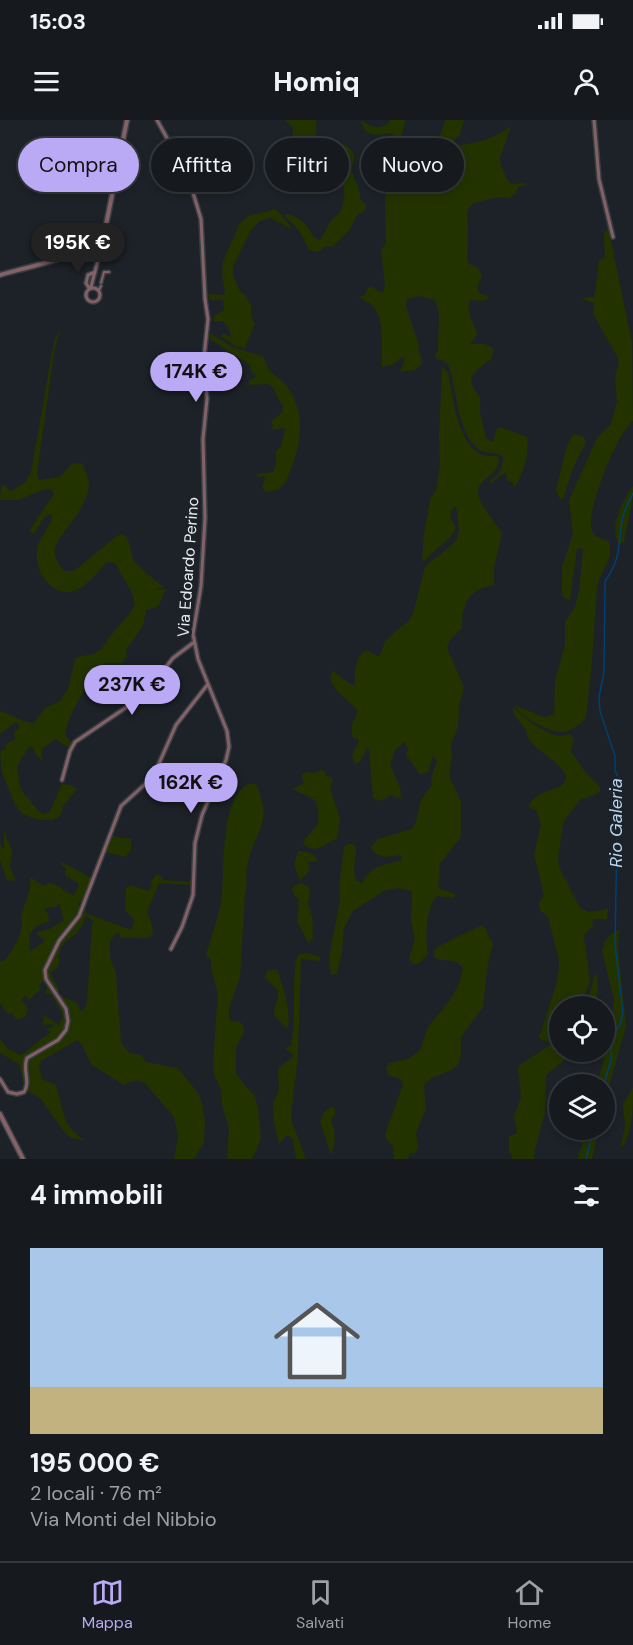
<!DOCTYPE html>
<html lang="it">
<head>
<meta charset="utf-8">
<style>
	body { margin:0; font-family:"DM Sans",sans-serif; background:#1f2327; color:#f1f3f6; height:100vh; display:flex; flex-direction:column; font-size:22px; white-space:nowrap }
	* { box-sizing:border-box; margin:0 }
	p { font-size:20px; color:#9ea1a4 }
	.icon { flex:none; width:33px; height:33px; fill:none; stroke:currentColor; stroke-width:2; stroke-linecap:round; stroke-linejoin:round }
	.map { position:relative; height:1039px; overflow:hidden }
	.panel { display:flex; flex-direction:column; background:#161a1e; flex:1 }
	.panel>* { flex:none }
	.guide { position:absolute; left:18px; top:18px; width:597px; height:54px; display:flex; gap:12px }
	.buttons { position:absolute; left:549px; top:876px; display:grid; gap:12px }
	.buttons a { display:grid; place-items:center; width:66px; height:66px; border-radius:50%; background:#161a1e; box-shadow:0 3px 9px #0003,0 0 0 2px #35383c; font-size:30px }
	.price { position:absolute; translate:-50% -51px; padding:0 14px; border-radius:21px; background:#baaaf6; color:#111; font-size:20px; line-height:39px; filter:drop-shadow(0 2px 3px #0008) }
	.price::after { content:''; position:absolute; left:50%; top:36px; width:18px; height:14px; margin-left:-9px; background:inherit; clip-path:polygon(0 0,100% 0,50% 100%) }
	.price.current { background:#222; color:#fff }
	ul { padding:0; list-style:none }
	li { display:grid; align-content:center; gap:12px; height:318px; padding:0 30px }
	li+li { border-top:2px solid #35383c }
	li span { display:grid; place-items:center; height:186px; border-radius:0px; color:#555 }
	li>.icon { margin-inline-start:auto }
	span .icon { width:108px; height:108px; fill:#fffc; stroke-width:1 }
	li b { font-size:26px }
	h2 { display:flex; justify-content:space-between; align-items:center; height:72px; padding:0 30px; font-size:26px }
	.chip { padding:0 21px; border-radius:27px; background:#161a1e; box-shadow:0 3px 9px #0003,0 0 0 2px #35383c; font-size:21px; line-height:54px }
	.chip.current { background:#baaaf6; color:#111 }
	.status { display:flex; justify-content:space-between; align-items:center; height:42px; padding:0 30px; background:#161a1e; direction:ltr }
	.status svg { height:16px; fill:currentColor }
	header { display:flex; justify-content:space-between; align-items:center; height:78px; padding:0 30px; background:#161a1e; font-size:27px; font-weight:800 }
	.tab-bar { display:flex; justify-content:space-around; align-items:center; height:84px; border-top:2px solid #35383c; background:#161a1e; font-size:16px; color:#9ea1a4 }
	.tab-bar a { display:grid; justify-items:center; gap:3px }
	.tab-bar .current { color:#baaaf6 }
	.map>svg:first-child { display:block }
</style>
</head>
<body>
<div class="status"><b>15:03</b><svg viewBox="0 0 49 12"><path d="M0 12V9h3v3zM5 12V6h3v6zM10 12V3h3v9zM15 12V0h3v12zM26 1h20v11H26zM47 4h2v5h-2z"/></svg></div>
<header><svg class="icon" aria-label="menu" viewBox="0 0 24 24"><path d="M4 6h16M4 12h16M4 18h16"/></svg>Homiq<svg class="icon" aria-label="person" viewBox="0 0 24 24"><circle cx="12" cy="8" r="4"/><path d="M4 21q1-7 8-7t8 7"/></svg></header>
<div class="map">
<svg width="633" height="1039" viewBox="0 0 633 1039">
	<rect width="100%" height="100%" fill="#1d2228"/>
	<path fill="#230" fill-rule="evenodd" d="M285,0H316V20L319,23C331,22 353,21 354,38C354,43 351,46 352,52C355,62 361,69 360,79L366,84V90L357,95L349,111L332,127L326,126L318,132L309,130L300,112L285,96V94C299,96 308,104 313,117L320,120L332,99L339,94C347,80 346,63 335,50L290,27L292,22L293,8Z
		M361,0C371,6 377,11 389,3L390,0H405C404,8 402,14 400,21C398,30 400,40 401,48L411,57C421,56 436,43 438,32C438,29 437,26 438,23C439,15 444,8 445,0H464L460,14L452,23L455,26C479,22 491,21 511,6L500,38L501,46L508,61L511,64L525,63L526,65L518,67L516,73L510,78L500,77L473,83L467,91V98L468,107L467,139L469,144L477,147L482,155L477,168L479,173L489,177L484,181L470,180C465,195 475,202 477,215L470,224H485L493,228L492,238L477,250L471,258L472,265L480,278V292L486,318L493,322L497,309L500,307L527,317C530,333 523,355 514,368L513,363L507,360L506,353L500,355L492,363L488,362C498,356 504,349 503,336C496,332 487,334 480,330C457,315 457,270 449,245L444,241L437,239L435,235L438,230L439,193L435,180L419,176L407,179L406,186L419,226L418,231L421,236L422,244L415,250L400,252L405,239L402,237L392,245L382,247C380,228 387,199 371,184C367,181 362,179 358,177L365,175L368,168L371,166L380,172H383L385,164L381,130L386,123C386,107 382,69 390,58L394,16L391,13C375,16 365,17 361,0Z
		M276,89L292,108L291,109L271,98L260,101L251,110L233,147V154L239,170L246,176L251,185V195L255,204L245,228L235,226L221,216L223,214L231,217C230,209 228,206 222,201L214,202V196L224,190L223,180H209L208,174L223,175L225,172L222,154L223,141L240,103L248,96Z
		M606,109L609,111L632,223L633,301C617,314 591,380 591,401C590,407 592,411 594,415L609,422C615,438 600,451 597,467L591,554L586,597L585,600C579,604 572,611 564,612C551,613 519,597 515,585L543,597L554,595L555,562L565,524V502L575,487L579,471L583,430L580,428L577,429L570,479H565L562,474V447L573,414L569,380L597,318L611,304L617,281L615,257L619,243L618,238L597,201L594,195L593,183L581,178L593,177L595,173L599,140L605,138L604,116Z
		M61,208L55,227L37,353L39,360L60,357C68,350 70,340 82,344C85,350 88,356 89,362C89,387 66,405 56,425C52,435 58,445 65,451H74L117,416L123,414C132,421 129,432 134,440C142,451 154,459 164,467L153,470L166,469L158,487L146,490L143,506L126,530L127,536L122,543H104C94,552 62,603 66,616C67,617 71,622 72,623L70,628L55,619L41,630L43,641L36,635L33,627H29L17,646L20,666L25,676L28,677L31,683L42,694L49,693L62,664L71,665L77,669L63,686L60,696L53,700H40L22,694L15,684L2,653L0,633L2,630H5L7,623L15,620L14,612L20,607L16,602L0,614V591C13,594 21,603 34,603L45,588L60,581L68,569L75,539C81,535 86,536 93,534C103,531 105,522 112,514C121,502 127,500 135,484L132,473L115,443L107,442C97,452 85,470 70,472C48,474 34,448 37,429C39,416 52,407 52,395L50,394L43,399L34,414L29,411L54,374L52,370L45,369L19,380H0L1,366L5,365L9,371H11L26,362L31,352L54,221Z
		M210,213L232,227L262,236C266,240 266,247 271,252C275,256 281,259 285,264C306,290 302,320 291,349C286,363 283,371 266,372L262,367L265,359L264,356L257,357V354L273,352L276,346V331L281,327L285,308L270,310L273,306L271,301L282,293L283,287L272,266L268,264L249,265V260L257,257L251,251L250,245L210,219Z
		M442,247L448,252C453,276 457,326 483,335C487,336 492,336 497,336L499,339C500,357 473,358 479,377C483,389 495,402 502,413L494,447V465C468,469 462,484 462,508L450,520L447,528L464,567L459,587L458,608L451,624L452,635L449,655L461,682V714L459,720L440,743L438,766L441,769L455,774L454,778L437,776C426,785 425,821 428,834L418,844H413L409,838L415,819L411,801L412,771L398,768L384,771L353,791L344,808L342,832L337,853L331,855L329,837L340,780L339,768L344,727L348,724H353L356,728L354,750L356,760L362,763C373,744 382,746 402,740L401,735C390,737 376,740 371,727L378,719L412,709L416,702L421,680L432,665L431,659L437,641L433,636L428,652L420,654L406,635L408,629L404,622L395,630L390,645L400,667L401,677L396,678L391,675L380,681L373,678L369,629L367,628L360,642L355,644L352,635L359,621L352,616V605L358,591C346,576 337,577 330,557L333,551L350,564L355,565C354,553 355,535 367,530L379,537L385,522L397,510L408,502L413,494L425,447L456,421L459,410L456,386L452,389L450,397L456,408C449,423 434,428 424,442L422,440L424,415L430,380L436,370L440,344L439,317Z
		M574,314L584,317L586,322L573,348L563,379H560L556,371C560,358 565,321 574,314Z
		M633,366C633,385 627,403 624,422L619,424C608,407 623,380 633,366Z
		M513,586C518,595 549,616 560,616C563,616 566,615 570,614L574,619L571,631L586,653L600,667V671L597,674L580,680L566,698L563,704L558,738L559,747L580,788L588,792L604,790L608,788L607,799H594L592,802L593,807L588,810L584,816L590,862L579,886H560L559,914C551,921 548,924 539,918L556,865L559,848V840L548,797L540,790L539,786V782L544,776L534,734L541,704L536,690L530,688L529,685C536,669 564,671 566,659C567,646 538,632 531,622C527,618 527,611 523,606C517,598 513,596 513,586Z
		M322,650L326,653L324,656H328L333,659L330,668L340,698L337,719C324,724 317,735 303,724L305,719L318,704C320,673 314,682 293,669L304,663L301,656L306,652L313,653Z
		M249,664H256C275,704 253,711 247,747C245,757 248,765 245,775L240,858L229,888V899L233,902L239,901L243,905L244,911L236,928V953L247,968L254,974L258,987L261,1019L252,1039H227L229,1009L222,985L221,970L214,954L213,943L218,874L211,848V839L206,836C210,818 218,800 221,782C226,752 218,678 249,664Z
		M4,711L12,730L10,747L16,761L7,760L0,740V724L4,729Z
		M111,716L131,719V730L125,737L106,732Z
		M298,731C306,731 315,733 318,741L308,742L310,750L300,761L294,744Z
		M61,742L92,758L83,781L78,783L80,792L54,827L45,848L44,858C55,874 81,904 56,920C51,924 45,926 39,929C34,932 27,935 25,941C22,948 26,957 26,964H24L19,944L0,933V919L8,929L21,935C32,928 40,918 51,913L46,909L52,907L53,904L43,905L44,895L59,905L63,896L52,875L45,873L48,865L43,861L39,866L41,869L29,880L25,875L22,880L28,889L26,896L20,899H16L12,893L8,894L0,883V841L3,842C13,830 20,820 22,804C22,798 20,800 22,794C25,781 32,771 30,757L44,766L49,763C60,764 65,773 74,775L79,766L78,763L65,755L66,748L61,744ZM59,783L64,801L49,809L37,812V815L44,819L43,823L30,831L29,816L35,807L49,801L48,794L44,789L49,787L55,788Z
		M156,755L161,756L163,760L190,762L191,760V765L159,763L147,792C163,827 142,816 121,818L119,813H116L110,821V838L116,853L121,923L129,933L141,935L146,942L178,948L198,973L202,983L205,1002L204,1023L194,1039H174L178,1017L174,997L145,963L136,960L124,965L91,944L81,923L77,920L41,941L39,946L42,959L56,965C63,987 62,1008 85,1020L71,1018L66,1014L40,978L27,971C30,959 24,949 28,938C46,928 78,917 67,891C65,885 60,879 58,874C61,875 63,877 65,878C74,882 77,880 80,891L84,889L87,883L92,805L94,801L86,796C84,799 84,802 82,805C72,824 57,816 59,846L50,853L59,869L57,873L47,859L46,850L58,825L78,801L86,783H87L85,793L131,810L135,801L125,790L126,768L130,765L149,771L152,766L151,762Z
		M302,763L309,767L310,773L308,783L312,796L313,818L308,823L297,801L299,780L294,775L292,769L295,765Z
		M482,805L485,807L493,824L488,843L483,887L461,917V936L459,943L454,949L430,959L424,965L426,989L416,1013L418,1028L415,1033H410L407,1039H394L393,1026L386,1019L385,1014L403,965L400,959L388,955L386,948L389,943L408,939L420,930L428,907L450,880L460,862L463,847C451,836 447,844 435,838L433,832L439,826Z
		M619,810L618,828L626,906L605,981L604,964H597L604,939L605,915L612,896L614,880L602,831L605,821L612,813Z
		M307,833L320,837V841L301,839L298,937L291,995L292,1002L306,1039H296L293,1019L287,1015L279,1024C277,1011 272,999 273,986C274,979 279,973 279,967C279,960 277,955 279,947L292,938L293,935L285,928L291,926C296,898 292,870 296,841L299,834Z
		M277,849C282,862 293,897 287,909L273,894L278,877V870L265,858L267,851Z
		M595,855H597L598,872L595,886H583L590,872Z
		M559,919L560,932H571L568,937L546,955L545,992L535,1030L534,1039H513L509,1031V1017L517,1013L514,997L521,977L518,949L520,945Z
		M633,967C633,988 633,1011 622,1028L621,1025L625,1006L623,984Z
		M331,987L335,988V994L331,1001C336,1011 336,1024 331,1035L320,1001L324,992Z
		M586,1010H599L592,1039H578Z"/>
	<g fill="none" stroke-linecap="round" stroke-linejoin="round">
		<path stroke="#003f6f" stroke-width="1.5" d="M604,964L611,940L612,916L620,905L623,893L615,824L618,658L615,650V636L600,591L599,577L604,552L605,461C621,439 618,426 622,401C623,392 629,382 633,373
			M586,1039L593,1010"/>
		<g stroke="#393e44" stroke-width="5">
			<path id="pedestrian" d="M101,163L104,152H109
				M99,170L101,166"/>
		</g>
		<g stroke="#393e44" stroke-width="6">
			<path id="minor" d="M157,0L188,56L201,99L205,179L208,199L204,237L207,279L203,319L205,398L201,466L193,514L198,539L227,611L229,627L226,640L202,695L195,723L193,775L182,807L171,829
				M594,0L599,59L613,117
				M91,167L103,120L102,113
				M86 175a7 7 0 1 1 14 0a7 7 0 1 1-14 0Z
				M89,168L86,163L88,155L95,152
				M62,660L70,631L75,622L143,576L173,538L193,523
				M0,959L8,972L17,974L24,972C31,961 22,950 27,938L58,920L66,910L68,901L66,889L46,859L45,850L59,821L79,796L121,686L153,657L176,605L208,564"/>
		</g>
		<g stroke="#393e44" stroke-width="7">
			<path id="tertiary" d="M0,155C24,148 67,139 87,127C96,122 102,114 106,105L127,0
				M0,994L23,1039"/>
		</g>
		<use href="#pedestrian" stroke="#836165" stroke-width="2"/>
		<use href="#minor" stroke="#836165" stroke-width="3"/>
		<use href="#tertiary" stroke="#836165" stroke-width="4"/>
	</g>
	<g text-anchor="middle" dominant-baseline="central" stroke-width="6" stroke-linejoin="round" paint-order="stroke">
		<g font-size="16" fill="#e8ebef" stroke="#1d2228">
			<text transform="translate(188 447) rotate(-86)">Via Edoardo Perino</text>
		</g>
		<g font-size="18" font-style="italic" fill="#b7d5f2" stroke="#1d2228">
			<text transform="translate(616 703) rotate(-90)">Rio Galeria</text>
		</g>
	</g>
</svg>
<div class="buttons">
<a><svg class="icon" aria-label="locate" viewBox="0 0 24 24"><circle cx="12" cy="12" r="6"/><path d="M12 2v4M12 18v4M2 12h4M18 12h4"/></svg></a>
<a><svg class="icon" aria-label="layers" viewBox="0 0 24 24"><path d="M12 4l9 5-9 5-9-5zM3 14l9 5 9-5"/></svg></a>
</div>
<b class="price current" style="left:78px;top:154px">195K €</b>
<b class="price" style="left:196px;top:283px">174K €</b>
<b class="price" style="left:132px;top:596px">237K €</b>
<b class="price" style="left:191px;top:694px">162K €</b>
<div class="guide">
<a class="chip current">Compra</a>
<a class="chip">Affitta</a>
<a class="chip">Filtri</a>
<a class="chip">Nuovo</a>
</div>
</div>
<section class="panel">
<h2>4 immobili<svg class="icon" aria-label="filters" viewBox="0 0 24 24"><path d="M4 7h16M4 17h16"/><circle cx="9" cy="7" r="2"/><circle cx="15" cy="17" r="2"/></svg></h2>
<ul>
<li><span style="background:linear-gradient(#a9c7e8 75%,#c2b280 0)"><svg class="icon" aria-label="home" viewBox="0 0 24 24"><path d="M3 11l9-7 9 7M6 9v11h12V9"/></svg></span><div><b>195 000 €</b><p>2 locali · 76 m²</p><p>Via Monti del Nibbio</p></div></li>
</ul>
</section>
<nav class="tab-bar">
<a class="current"><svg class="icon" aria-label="map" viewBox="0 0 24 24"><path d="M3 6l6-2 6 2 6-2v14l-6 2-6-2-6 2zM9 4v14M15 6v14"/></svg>Mappa</a>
<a><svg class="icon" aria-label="saved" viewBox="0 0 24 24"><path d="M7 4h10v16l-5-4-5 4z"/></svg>Salvati</a>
<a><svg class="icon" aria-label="home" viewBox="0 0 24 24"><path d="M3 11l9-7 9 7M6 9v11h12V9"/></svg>Home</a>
</nav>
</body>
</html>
